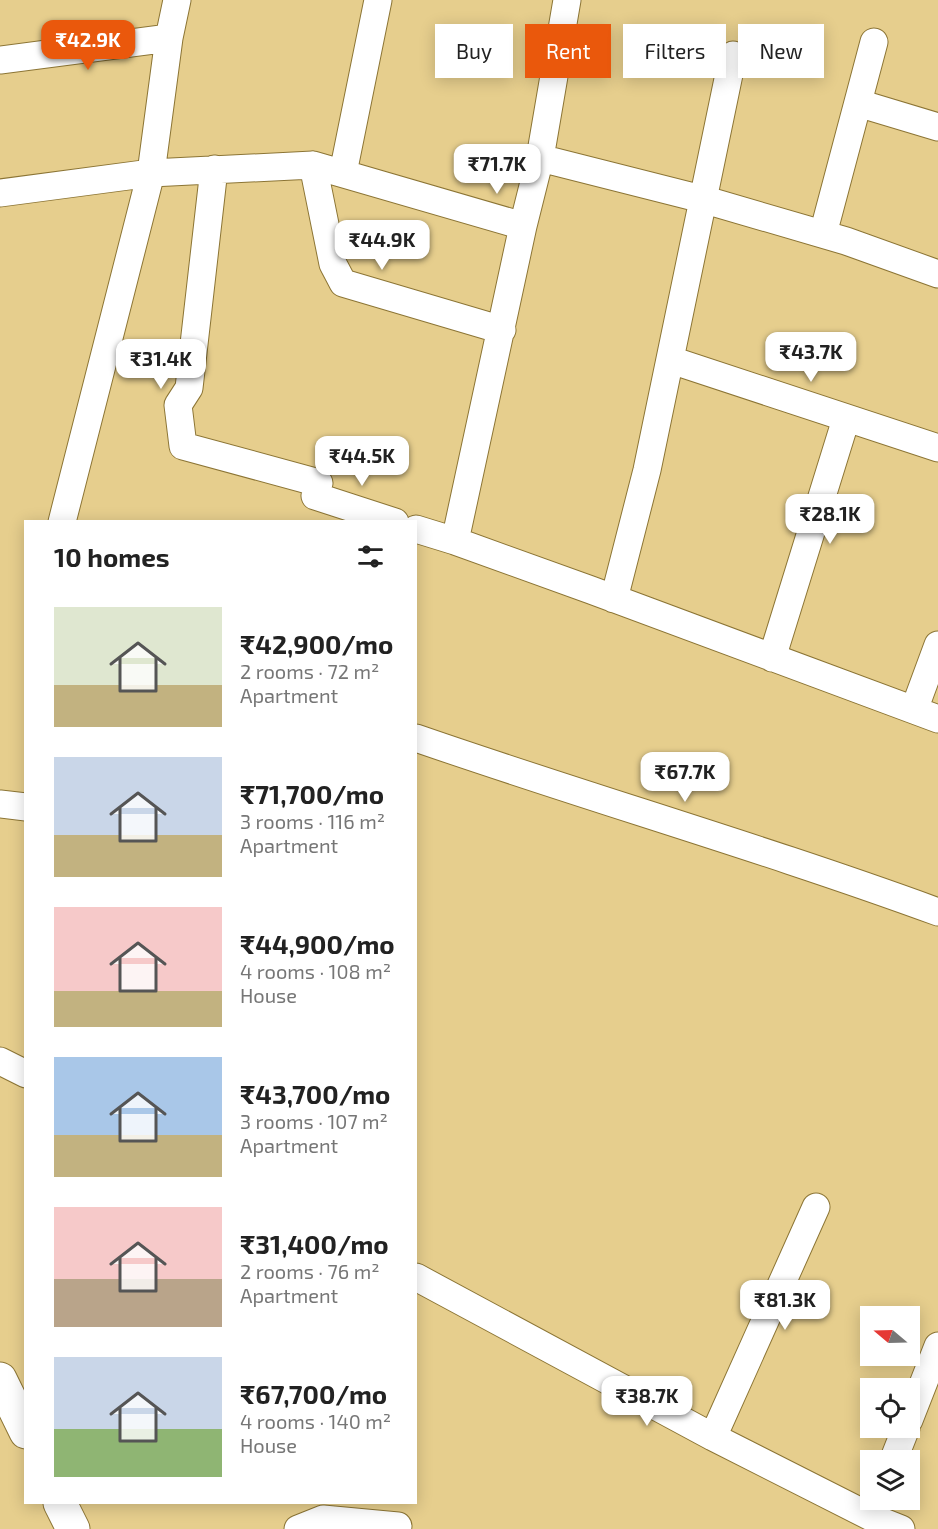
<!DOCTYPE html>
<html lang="en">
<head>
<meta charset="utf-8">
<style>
	body { margin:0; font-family:"Exo 2",sans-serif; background:#f6f6f6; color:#222; height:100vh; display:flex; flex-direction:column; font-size:22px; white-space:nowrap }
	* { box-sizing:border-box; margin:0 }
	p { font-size:20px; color:#767676 }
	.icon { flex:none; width:33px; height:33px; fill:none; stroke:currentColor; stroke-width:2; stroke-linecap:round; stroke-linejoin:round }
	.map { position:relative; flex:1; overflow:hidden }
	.details { position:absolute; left:24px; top:520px; width:393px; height:984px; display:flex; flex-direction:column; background:#fff; border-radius:0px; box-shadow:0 3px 15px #0003 }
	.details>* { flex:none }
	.top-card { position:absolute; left:435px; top:24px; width:412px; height:54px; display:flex; gap:12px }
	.needle { width:39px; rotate:289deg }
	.controls { position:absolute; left:860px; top:1306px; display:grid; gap:12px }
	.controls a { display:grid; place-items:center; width:60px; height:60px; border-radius:0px; background:#fff; box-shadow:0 3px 15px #0003; font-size:30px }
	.price { position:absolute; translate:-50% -51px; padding:0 14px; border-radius:12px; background:#fff; color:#222; font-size:20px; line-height:39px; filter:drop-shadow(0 2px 3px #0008) }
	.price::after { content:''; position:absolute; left:50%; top:36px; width:18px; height:14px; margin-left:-9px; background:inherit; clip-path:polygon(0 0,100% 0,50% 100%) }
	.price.active { background:#ea580c; color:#fff }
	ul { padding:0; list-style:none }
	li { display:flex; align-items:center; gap:18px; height:150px; padding:0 30px }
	li span { display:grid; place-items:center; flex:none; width:168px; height:120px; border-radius:0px; color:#555 }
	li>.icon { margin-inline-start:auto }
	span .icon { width:72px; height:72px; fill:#fffc; stroke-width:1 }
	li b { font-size:26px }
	h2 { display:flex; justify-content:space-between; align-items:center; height:72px; padding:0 30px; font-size:26px }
	.chip { padding:0 21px; border-radius:0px; background:#fff; box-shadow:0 3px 15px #0003; font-size:21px; line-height:54px }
	.chip.active { background:#ea580c; color:#fff }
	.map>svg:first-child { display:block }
</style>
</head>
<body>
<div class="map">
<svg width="938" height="1529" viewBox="0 0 938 1529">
	<rect width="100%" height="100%" fill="#e6ce8d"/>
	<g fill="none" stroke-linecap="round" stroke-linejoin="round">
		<g stroke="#8c7535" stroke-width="29">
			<path id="minor" d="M0,60L169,38
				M858,103L938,127
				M540,158L567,0
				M313,165L333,264L343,283L502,330
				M214,169L189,388L178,405L183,446L319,483
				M343,173L378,0
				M0,193L151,173L313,165L523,226L540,158L702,199L846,241L938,274
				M523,226L455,541L591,590L938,719
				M823,234L874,42
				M671,360L938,448
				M315,496L395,522
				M62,522L151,173L169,38L177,0
				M416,529L455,541
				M614,599L647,470L733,55
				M772,658L846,419
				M914,710L938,645
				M416,738C589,798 766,849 938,912
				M0,804L26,807
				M0,1061L26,1074
				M416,1277L713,1437L871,1517L901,1529
				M909,1420L938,1346
				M713,1437L816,1207
				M893,1461L906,1428
				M298,1529L323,1519L398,1526"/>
		</g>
		<g stroke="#8c7535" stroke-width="35">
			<path id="tertiary" d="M0,1379L26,1432
				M60,1503L73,1529"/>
		</g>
		<use href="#minor" stroke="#fff" stroke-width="27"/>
		<use href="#tertiary" stroke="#fff" stroke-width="33"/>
	</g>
</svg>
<div class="controls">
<a><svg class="needle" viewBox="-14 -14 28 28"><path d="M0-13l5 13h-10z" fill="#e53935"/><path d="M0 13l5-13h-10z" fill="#767676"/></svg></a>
<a><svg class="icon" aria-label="locate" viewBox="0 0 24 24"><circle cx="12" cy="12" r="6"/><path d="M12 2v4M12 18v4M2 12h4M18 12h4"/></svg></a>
<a><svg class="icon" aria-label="layers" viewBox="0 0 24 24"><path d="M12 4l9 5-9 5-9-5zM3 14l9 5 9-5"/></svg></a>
</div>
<b class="price active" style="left:88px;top:71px">₹42.9K</b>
<b class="price" style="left:497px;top:195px">₹71.7K</b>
<b class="price" style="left:382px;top:271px">₹44.9K</b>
<b class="price" style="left:811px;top:383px">₹43.7K</b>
<b class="price" style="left:161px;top:390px">₹31.4K</b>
<b class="price" style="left:362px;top:487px">₹44.5K</b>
<b class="price" style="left:830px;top:545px">₹28.1K</b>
<b class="price" style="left:685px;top:803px">₹67.7K</b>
<b class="price" style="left:785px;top:1331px">₹81.3K</b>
<b class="price" style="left:647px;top:1427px">₹38.7K</b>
<div class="top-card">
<a class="chip">Buy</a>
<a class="chip active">Rent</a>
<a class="chip">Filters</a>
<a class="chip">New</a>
</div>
<section class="details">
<h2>10 homes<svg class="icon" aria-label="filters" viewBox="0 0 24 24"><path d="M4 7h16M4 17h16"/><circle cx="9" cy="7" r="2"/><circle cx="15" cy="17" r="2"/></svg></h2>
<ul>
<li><span style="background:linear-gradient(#dfe7d0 65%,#c2b280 0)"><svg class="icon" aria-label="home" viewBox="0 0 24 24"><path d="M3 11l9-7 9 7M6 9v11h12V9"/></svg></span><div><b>₹42,900/mo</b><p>2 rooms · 72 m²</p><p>Apartment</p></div></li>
<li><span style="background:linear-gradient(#c9d6e8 65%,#c2b280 0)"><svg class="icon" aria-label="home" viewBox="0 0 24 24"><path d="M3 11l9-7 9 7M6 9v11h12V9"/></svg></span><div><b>₹71,700/mo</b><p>3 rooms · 116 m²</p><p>Apartment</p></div></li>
<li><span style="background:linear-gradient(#f6c9c9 70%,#c2b280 0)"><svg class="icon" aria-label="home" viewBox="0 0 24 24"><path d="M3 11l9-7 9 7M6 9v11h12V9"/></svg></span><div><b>₹44,900/mo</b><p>4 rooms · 108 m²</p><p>House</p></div></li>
<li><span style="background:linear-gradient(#a9c7e8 65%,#c2b280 0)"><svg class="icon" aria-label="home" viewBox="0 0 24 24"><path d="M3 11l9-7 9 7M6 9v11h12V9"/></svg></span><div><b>₹43,700/mo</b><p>3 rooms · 107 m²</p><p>Apartment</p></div></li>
<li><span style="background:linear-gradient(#f6c9c9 60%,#b9a48a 0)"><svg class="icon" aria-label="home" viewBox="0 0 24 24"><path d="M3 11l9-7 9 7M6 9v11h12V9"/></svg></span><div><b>₹31,400/mo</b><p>2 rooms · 76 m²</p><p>Apartment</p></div></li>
<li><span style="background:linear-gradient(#c9d6e8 60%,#8fb573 0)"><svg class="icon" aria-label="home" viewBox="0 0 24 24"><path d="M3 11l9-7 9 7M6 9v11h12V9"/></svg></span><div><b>₹67,700/mo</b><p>4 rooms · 140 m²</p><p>House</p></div></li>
</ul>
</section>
</div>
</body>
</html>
